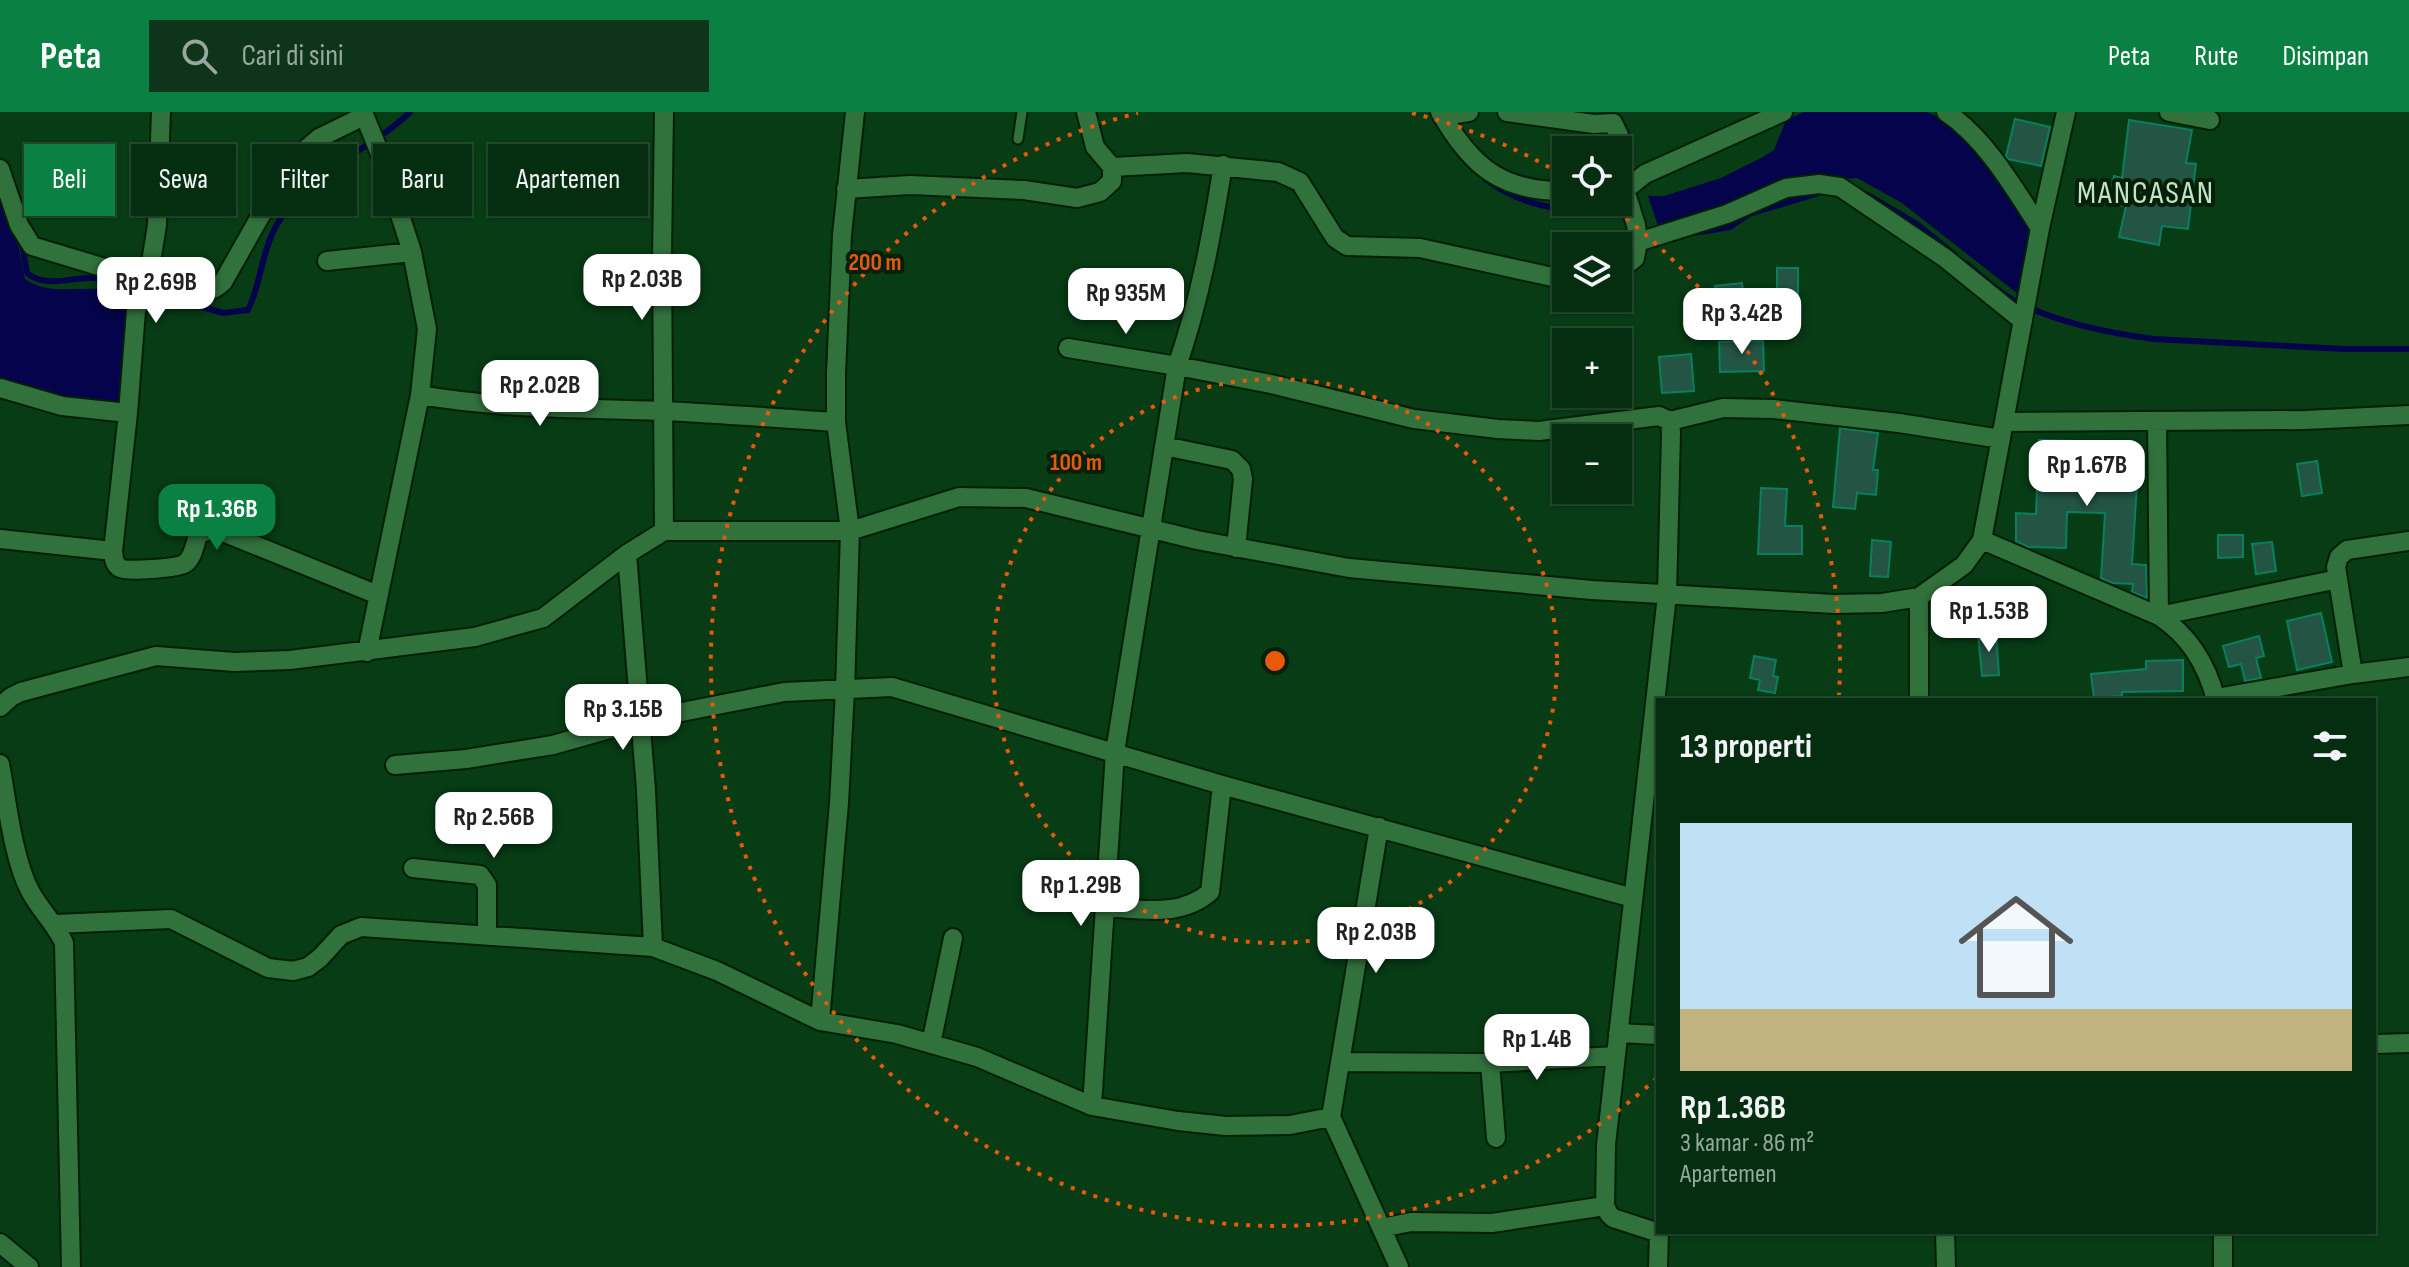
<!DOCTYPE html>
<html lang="id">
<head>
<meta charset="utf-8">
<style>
	body { margin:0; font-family:"Sofia Sans Condensed",sans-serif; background:#0e3519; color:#f1f3f6; height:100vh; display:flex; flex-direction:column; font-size:30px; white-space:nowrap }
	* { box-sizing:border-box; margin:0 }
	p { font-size:26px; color:#97a89f }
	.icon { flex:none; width:44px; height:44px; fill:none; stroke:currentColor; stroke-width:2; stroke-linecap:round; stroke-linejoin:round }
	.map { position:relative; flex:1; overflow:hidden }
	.sheet { position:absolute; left:1656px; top:586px; width:720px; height:536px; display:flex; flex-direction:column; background:#052d10; border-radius:0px; box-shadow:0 2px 6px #0004,0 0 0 2px #264930 }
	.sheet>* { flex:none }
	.hud { position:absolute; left:24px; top:32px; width:760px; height:72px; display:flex; gap:16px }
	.buttons { position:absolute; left:1552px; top:24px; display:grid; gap:16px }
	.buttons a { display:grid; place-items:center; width:80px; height:80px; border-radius:0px; background:#052d10; box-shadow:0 2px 6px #0004,0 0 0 2px #264930; font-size:40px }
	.price { position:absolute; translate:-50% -68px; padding:0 18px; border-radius:16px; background:#fff; color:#222; font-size:26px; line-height:52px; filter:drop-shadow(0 2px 4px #0008) }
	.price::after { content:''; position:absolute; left:50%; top:48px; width:24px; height:18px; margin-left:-12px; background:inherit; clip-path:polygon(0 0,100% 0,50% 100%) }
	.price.selected { background:#0b8043; color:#fff }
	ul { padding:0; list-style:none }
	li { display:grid; align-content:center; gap:16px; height:424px; padding:0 24px }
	li span { display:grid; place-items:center; height:248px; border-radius:0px; color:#555 }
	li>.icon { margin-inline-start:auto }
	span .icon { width:144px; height:144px; fill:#fffc; stroke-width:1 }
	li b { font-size:34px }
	h2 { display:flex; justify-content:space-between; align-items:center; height:96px; padding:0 24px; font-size:34px }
	.tag { padding:0 28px; border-radius:0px; background:#052d10; box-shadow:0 2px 6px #0004,0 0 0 2px #264930; font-size:28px; line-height:72px }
	.tag.selected { background:#0b8043; color:#fff }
	header { display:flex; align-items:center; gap:48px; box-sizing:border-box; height:112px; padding:0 40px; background:#0b8043; color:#fff }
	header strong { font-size:38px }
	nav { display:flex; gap:44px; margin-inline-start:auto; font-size:28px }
	.search { width:560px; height:72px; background:#0e3519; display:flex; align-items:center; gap:20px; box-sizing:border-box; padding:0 28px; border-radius:0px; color:#97a89f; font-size:30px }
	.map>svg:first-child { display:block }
</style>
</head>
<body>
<header>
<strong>Peta</strong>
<div class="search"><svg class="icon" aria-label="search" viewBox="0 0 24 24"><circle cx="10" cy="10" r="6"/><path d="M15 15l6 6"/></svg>Cari di sini</div>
<nav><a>Peta</a><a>Rute</a><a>Disimpan</a></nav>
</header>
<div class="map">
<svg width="2409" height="1155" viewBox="0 0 2409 1155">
	<rect width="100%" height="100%" fill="#073c15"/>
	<path fill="#04034b" d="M1804,0H1927L1954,12L2039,121L2027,189L1902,91L1857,66L1830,68L1659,117L1648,84H1664L1721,66L1763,45L1774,38L1786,8Z
		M0,73L14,112L25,167C47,183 74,175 99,177C114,178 129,182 143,184L128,297L90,294L0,270Z"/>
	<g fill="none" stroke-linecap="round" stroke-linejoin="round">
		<path stroke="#04034b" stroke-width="6" d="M1485,67C1533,102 1574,97 1630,102
			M1866,82L1917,112L1955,143
			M1694,121L1730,115L1749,102L1819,81
			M22,131L27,161C44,176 69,166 90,166C101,166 112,168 123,170
			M1967,152C1983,165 1999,181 2017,190C2058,211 2108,221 2154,227L2344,237H2409
			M148,179L223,201L248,198C261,172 261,142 275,116C304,59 367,42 410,0"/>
	</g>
	<path fill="#245544" stroke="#087f5f" stroke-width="2" d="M2015,7L2050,15L2041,54L2008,47L2006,44Z
		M2129,8L2192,18L2186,51L2196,52L2188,117L2162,114L2159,133L2119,125L2126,94L2109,92L2114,64L2122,66Z
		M1777,156H1798V193L1777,192Z
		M1742,171L1745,198L1718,201L1715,174Z
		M1763,229L1764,259L1720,260L1719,230Z
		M1691,242L1694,279L1662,281L1659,245Z
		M1840,316L1878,321L1873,358H1878L1876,383L1857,381L1855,397L1833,395Z
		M2039,328L2072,329L2071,352L2109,353L2110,339L2139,341L2132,452L2146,453L2147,486L2132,480L2133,472L2112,471L2101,466L2105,401L2067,400L2066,436L2028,435L2016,429V401L2036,402Z
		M2317,349L2322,381L2302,384L2297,352Z
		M1761,376L1787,377L1785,414H1802V442H1758Z
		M2218,423H2243V445L2218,446Z
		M1872,428L1891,430L1888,465L1870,464Z
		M2272,430L2276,459L2256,462L2252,432Z
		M2321,501L2332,550L2297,558L2287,509Z
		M1996,521L1999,563L1982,564L1978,522Z
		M2259,524L2264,544L2256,546L2261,566L2245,569L2241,552L2229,555L2223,534Z
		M1754,544L1776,548L1773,564L1778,565L1775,581L1758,578L1760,568L1750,566Z
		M2183,548V579L2122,580V584L2094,586L2091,562L2146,557V549Z"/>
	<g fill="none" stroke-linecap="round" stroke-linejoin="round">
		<g stroke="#002006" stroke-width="13">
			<path id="lane" d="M1018,27L1022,0"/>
		</g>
		<g stroke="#002006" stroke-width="22">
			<path id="street" d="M161,0L157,113L148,169C173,177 202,191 223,170L291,50L319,26L364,4
				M363,0L381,44L412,140L427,217L420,283L367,540
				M664,0L662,145L664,419
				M1086,0L1095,35L1112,55L1187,51L1278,60L1300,70L1335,126L1347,134L1420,136L1566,168
				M1440,0C1471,54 1501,80 1566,79
				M1507,0L1594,12L1613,11L1619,23L1625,78L1645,62L1783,0
				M1946,0C1986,27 2014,76 2040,116
				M2169,0L2210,8
				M1442,4L1469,0
				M0,57L19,113L32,134L148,169L136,199L128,301L62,294L0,276
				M846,77L910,73L1024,78L1077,86L1100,80L1112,69V55
				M1618,78H1625L1636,113L1638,130
				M327,149L412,140
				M1618,160L1635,146L1638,130L1727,102L1786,76L1819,72L1840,75L1945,146L2023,209
				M1068,236L1177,254C1200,188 1212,121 1223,53
				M420,283C500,297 583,296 664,299C721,302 778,306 836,310
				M1670,309L1723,296L1774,297L1899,311L2001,327
				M2157,309L2159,504L2338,467
				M2004,310L2305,308L2409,303
				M1164,334L1232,348L1241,357L1243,367L1236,436
				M0,427L113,439L128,301
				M1982,428L2159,504C2190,524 2207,553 2216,588
				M113,439C114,445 113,452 120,456C127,460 176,456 184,452C193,447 195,432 198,423L213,416L378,483
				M627,442L646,678L653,835
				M1919,485V588
				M2353,562L2336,455L2339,445L2347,438L2409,429
				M2216,586L2353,562L2409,555
				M0,595L11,585L21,580L156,544L235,550L290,548L475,525L543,506L627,442L664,419H850L959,385L1026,386L1197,428L1349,456L1592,478L1834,492L1882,491L1919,485L1964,453L1982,428L2040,116L2066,0
				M0,652C7,689 13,747 30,779C40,798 55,811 64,831L71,1155
				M395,653L466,647L553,633L641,608L784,580L892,575L1222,673L1633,786
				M413,756L480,763L487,773V824
				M1103,795C1141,797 1180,806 1210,780L1222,673
				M55,812L171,807L268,856L293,859L308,855L320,846L341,823L361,815L653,835L717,859L820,909L897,922L977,945L1092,994L1178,1009L1226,1014L1290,1013L1331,1005L1399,1155
				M820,909L839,691L845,578L850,419L836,310V262L842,123L855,0
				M1618,921L1658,923
				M931,932L953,826
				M2374,932L2409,931
				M1340,950L1490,951
				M1092,994L1115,640L1177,254L1271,272L1414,307L1498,317L1539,319L1659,304L1670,309L1671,321L1667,483L1606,1033L1605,1094L1609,1102L1613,1106L1659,1121L1658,1155
				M1331,1005L1379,715
				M1496,1026L1490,951L1615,944
				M1381,1116L1411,1110L1492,1111L1605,1094
				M1945,1120L1946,1155
				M0,1131L29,1155
				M2223,1155V1120"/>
		</g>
		<use href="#lane" stroke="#31713c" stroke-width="9"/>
		<use href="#street" stroke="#31713c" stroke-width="18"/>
	</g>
	<g fill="none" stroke="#e8590c" stroke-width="4" stroke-dasharray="4 8">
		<circle cx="1275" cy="549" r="282"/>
		<path d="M1657 966A565 565 0 1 1 1138 1M1412 1A565 565 0 0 1 1566 65M1607 92A565 565 0 0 1 1839 583"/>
	</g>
	<g text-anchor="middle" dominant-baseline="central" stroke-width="8" stroke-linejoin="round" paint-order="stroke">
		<g font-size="32" letter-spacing="2" fill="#c3e3c5" stroke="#051f09">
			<text x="2146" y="81">MANCASAN</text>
		</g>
	</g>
	<circle cx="1275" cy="549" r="12" fill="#e8590c" stroke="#051f09" stroke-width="4"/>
	<g font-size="24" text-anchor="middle" font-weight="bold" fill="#e8590c" stroke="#051f09" stroke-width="8" stroke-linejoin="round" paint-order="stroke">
		<text x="875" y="158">200 m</text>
		<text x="1076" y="358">100 m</text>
	</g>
</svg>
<div class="buttons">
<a><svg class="icon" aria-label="locate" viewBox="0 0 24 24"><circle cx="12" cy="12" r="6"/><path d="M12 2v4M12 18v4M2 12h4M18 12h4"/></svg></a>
<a><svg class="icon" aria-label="layers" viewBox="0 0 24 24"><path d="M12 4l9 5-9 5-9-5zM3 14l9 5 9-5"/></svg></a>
<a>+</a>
<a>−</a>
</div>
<b class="price" style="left:642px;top:210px">Rp 2.03B</b>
<b class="price" style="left:156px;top:213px">Rp 2.69B</b>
<b class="price" style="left:1126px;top:224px">Rp 935M</b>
<b class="price" style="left:1742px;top:244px">Rp 3.42B</b>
<b class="price" style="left:540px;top:316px">Rp 2.02B</b>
<b class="price" style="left:2087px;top:396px">Rp 1.67B</b>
<b class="price selected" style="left:217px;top:440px">Rp 1.36B</b>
<b class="price" style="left:1989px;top:542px">Rp 1.53B</b>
<b class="price" style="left:623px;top:640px">Rp 3.15B</b>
<b class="price" style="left:494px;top:748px">Rp 2.56B</b>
<b class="price" style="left:1081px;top:816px">Rp 1.29B</b>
<b class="price" style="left:1376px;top:863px">Rp 2.03B</b>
<b class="price" style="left:1537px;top:970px">Rp 1.4B</b>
<div class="hud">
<a class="tag selected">Beli</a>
<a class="tag">Sewa</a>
<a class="tag">Filter</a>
<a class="tag">Baru</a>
<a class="tag">Apartemen</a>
</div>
<section class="sheet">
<h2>13 properti<svg class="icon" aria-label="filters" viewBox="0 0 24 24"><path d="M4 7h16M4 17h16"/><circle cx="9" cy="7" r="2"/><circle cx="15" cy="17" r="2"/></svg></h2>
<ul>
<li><span style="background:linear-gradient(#bfe0f5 75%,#c2b280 0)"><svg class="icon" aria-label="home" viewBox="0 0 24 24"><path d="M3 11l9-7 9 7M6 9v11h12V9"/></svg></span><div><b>Rp 1.36B</b><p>3 kamar · 86 m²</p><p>Apartemen</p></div></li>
</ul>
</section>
</div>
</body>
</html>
